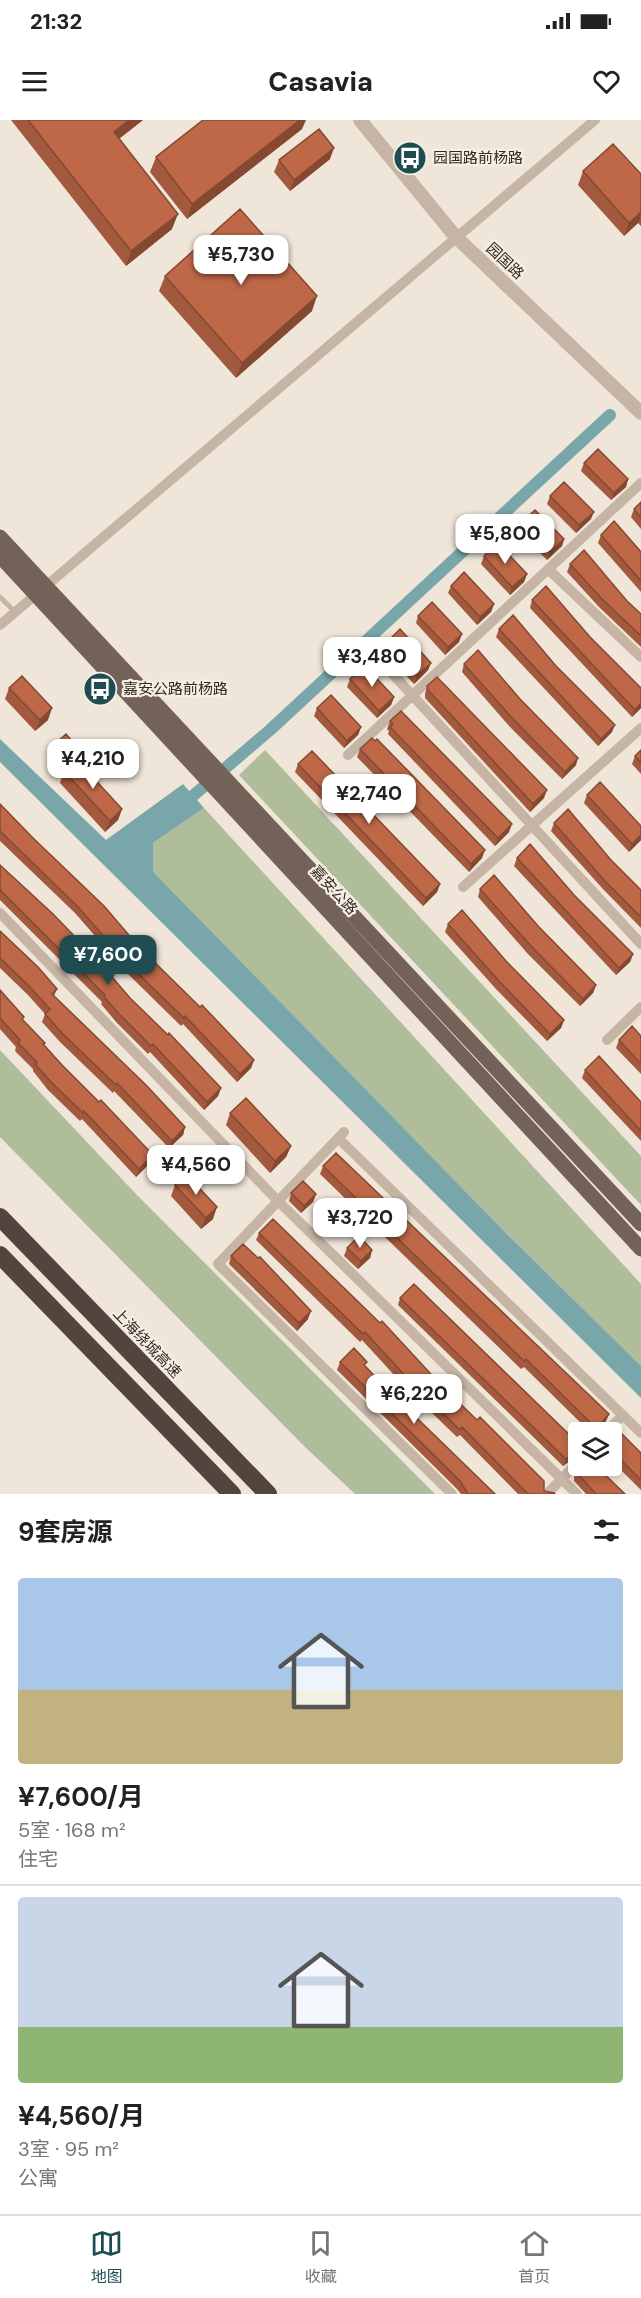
<!DOCTYPE html>
<html lang="zh">
<head>
<meta charset="utf-8">
<style>
	body { margin:0; font-family:"DM Sans","Noto Sans SC",sans-serif; background:#f2f2f2; color:#222; height:100vh; display:flex; flex-direction:column; font-size:22px; white-space:nowrap }
	* { box-sizing:border-box; margin:0 }
	p { font-size:20px; color:#767676 }
	.icon { flex:none; width:33px; height:33px; fill:none; stroke:currentColor; stroke-width:2; stroke-linecap:round; stroke-linejoin:round }
	.map { position:relative; height:1374px; overflow:hidden }
	.drawer { display:flex; flex-direction:column; background:#fff; flex:1 }
	.drawer>* { flex:none }
	.buttons { position:absolute; left:568px; top:1302px; display:grid; gap:12px }
	.buttons a { display:grid; place-items:center; width:54px; height:54px; border-radius:6px; background:#fff; box-shadow:0 3px 9px #0003; font-size:30px }
	.price { position:absolute; translate:-50% -51px; padding:0 14px; border-radius:12px; background:#fff; color:#222; font-size:20px; line-height:39px; filter:drop-shadow(0 2px 3px #0008) }
	.price::after { content:''; position:absolute; left:50%; top:36px; width:18px; height:14px; margin-left:-9px; background:inherit; clip-path:polygon(0 0,100% 0,50% 100%) }
	.price.current { background:#1e4c51; color:#fff }
	ul { padding:0; list-style:none }
	li { display:grid; align-content:center; gap:12px; height:318px; padding:0 18px }
	li+li { border-top:2px solid #e0e0e0 }
	li span { display:grid; place-items:center; height:186px; border-radius:6px; color:#555 }
	li>.icon { margin-inline-start:auto }
	span .icon { width:108px; height:108px; fill:#fffc; stroke-width:1 }
	li b { font-size:26px }
	h2 { display:flex; justify-content:space-between; align-items:center; height:72px; padding:0 18px; font-size:26px }
	.status { display:flex; justify-content:space-between; align-items:center; height:42px; padding:0 30px; background:#fff; direction:ltr }
	.status svg { height:16px; fill:currentColor }
	header { display:flex; justify-content:space-between; align-items:center; height:78px; padding:0 18px; background:#fff; font-size:27px; font-weight:800 }
	.tabs { display:flex; justify-content:space-around; align-items:center; height:84px; border-top:2px solid #e0e0e0; background:#fff; font-size:16px; color:#767676 }
	.tabs a { display:grid; justify-items:center; gap:3px }
	.tabs .current { color:#1e4c51 }
	.map>svg:first-child { display:block }
</style>
</head>
<body>
<div class="status"><b>21:32</b><svg viewBox="0 0 49 12"><path d="M0 12V9h3v3zM5 12V6h3v6zM10 12V3h3v9zM15 12V0h3v12zM26 1h20v11H26zM47 4h2v5h-2z"/></svg></div>
<header><svg class="icon" aria-label="menu" viewBox="0 0 24 24"><path d="M4 6h16M4 12h16M4 18h16"/></svg>Casavia<svg class="icon" aria-label="heart" viewBox="0 0 24 24"><path d="M12 20l-8-8c-3-5 5-10 8-4 3-6 11-1 8 4z"/></svg></header>
<div class="map">
<svg width="641" height="1374" viewBox="0 0 641 1374">
	<rect width="100%" height="100%" fill="#efe5d8"/>
	<path fill="#b0bd9a" d="M265,630L641,1036V1085L239,655Z
		M204,688L641,1164V1246L506,1113L152,752L153,723Z
		M0,930L136,1074L435,1374H355L303,1325L0,1017Z"/>
	<path fill="#79a6aa" d="M0,619L106,720L183,664L204,688L153,723V752L506,1113L641,1246V1278L0,642Z"/>
	<g fill="none" stroke-linecap="round" stroke-linejoin="round">
		<path stroke="#79a6aa" stroke-width="12" d="M181,686L270,610L610,295"/>
		<path stroke="#c6b5a5" stroke-width="5" d="M0,477L15,492"/>
		<path stroke="#c6b5a5" stroke-width="10" d="M548,449L641,537
			M0,505L595,0
			M378,538L641,824
			M348,635L641,363
			M463,767L641,608
			M0,793L277,1080L577,1374
			M607,920L641,887
			M344,1012L218,1144L452,1374
			M338,1018L641,1313
			M606,1312L623,1295
			M547,1374L579,1341"/>
		<path stroke="#c6b5a5" stroke-width="14" d="M360,0L455,116L641,293"/>
		<path stroke="#746258" stroke-width="15" d="M0,417L641,1104
			M0,436L641,1129"/>
		<path stroke="#53453e" stroke-width="18" d="M0,1097L268,1374
			M0,1135L232,1374"/>
	</g>
	<path fill="#a3593d" d="M11,0H143L119,19L172,109L126,146Z
		M302,9L187,99L150,52L156,37Z
		M330,39L290,71L274,52L279,40Z
		M583,51L641,54V106L638,103L624,116L578,65Z
		M165,156L312,191L236,258L159,171Z
		M584,343L628,359L626,367L611,380L581,351Z
		M550,376L591,399L576,413L547,384Z
		M641,382V409L631,397L634,389Z
		M521,403L564,419L562,426L547,440L518,411Z
		M601,415L641,432V472L598,423Z
		M484,436L527,454L524,462L510,475L481,444Z
		M570,444L627,481L641,494V527L599,487L567,452Z
		M451,466L494,484L491,492L477,505L448,473Z
		M532,480L641,588L632,597L530,488Z
		M418,496L459,522L445,535L416,503Z
		M499,509L556,546L612,612L598,626L496,517Z
		M386,523L431,543L428,550L414,564L383,531Z
		M464,544L576,645L562,659L510,607L462,552Z
		M350,559L394,577L391,585L377,598L347,567Z
		M427,566L544,678L530,692L425,578V574Z
		M9,568L48,600L35,611L5,579Z
		M317,588L361,607L358,615L344,628L314,596Z
		M390,601L509,712L495,726L388,614L389,611L387,609Z
		M73,622L71,630L60,639L52,631L55,624Z
		M360,629L482,738L469,752L357,637Z
		M641,630V654L632,644L635,636Z
		M298,644L440,764L437,772L423,786L295,652Z
		M64,651L122,689L118,700L105,712L60,663Z
		M587,675L641,720L629,732L584,683Z
		M0,684L140,828L254,940L251,948L237,962L183,904L181,906L129,855L75,793L0,721Z
		M554,703L611,740L641,770V808L602,768L551,711Z
		M517,738L574,775L633,834L630,842L616,855L514,746Z
		M0,745L112,858L130,878L221,968L218,976L204,990L150,932L148,934L117,903L101,884L102,882L0,780Z
		M480,769L538,806L596,865L593,873L580,886L528,834L478,777Z
		M448,804L506,841L564,900L561,908L547,921L496,869L445,812Z
		M0,811L57,869L54,876L185,1007L183,1015L169,1028L114,971L113,973L60,922L42,902L45,894L28,875L0,848Z
		M0,870L23,900L62,945L153,1035L150,1043L136,1057L82,999L80,1001L48,970L33,951V949L15,931L16,927L0,909Z
		M641,916V954L616,928L619,920Z
		M585,950L641,982V1021L582,958Z
		M230,993L291,1026L286,1037L270,1053L226,1005Z
		M336,1033L609,1294L606,1301L603,1305L604,1310L610,1312L616,1308L641,1333V1370L612,1341V1312H590L524,1247L521,1249L320,1054L323,1046Z
		M175,1065L213,1099L201,1109L171,1076Z
		M291,1073L316,1074L313,1082L301,1093L289,1081Z
		M259,1113L441,1265L544,1371L555,1374H518L460,1315L457,1317L407,1269L362,1220L360,1222L256,1120Z
		M347,1128L372,1130L370,1138L358,1149L344,1136Z
		M231,1136L308,1199L297,1211L229,1144Z
		M400,1178L579,1324V1334L563,1346L398,1185Z
		M340,1242L366,1246L387,1269L495,1374H461L457,1369L337,1250Z
		M577,1349L625,1374H586L574,1361V1357Z"/>
	<path fill="#854932" d="M129,0H143L108,27L114,12Z
		M300,0H306L302,9L187,99L192,84Z
		M334,28L330,39L290,71L294,60Z
		M641,92V96L638,103L624,116L629,103Z
		M178,94L172,109L126,146L131,131Z
		M317,176L312,191L236,258L242,243Z
		M628,359L626,367L611,380L614,373Z
		M594,392L591,399L576,413L579,405Z
		M564,419L562,426L547,440L550,432Z
		M527,454L524,462L510,475L512,467Z
		M494,484L491,492L477,505L480,497Z
		M462,514L459,522L445,535L448,527Z
		M431,543L428,550L414,564L417,556Z
		M394,577L391,585L377,598L379,591Z
		M641,583V588L632,597L635,590Z
		M52,588L48,600L35,611L40,600Z
		M615,605L612,612L598,626L601,619Z
		M361,607L358,615L344,628L347,621Z
		M73,622L71,630L60,639L63,632Z
		M578,638L576,645L562,659L565,652Z
		M547,670L544,678L530,692L533,684Z
		M122,689L118,700L105,712L110,701Z
		M512,704L509,712L495,726L498,718Z
		M641,715V720L629,732L632,724Z
		M485,730L482,738L469,752L471,744Z
		M440,764L437,772L423,786L426,778Z
		M633,834L630,842L616,855L619,848Z
		M596,865L593,873L580,886L583,879Z
		M564,900L561,908L547,921L550,914Z
		M254,940L251,948L237,962L240,954Z
		M221,968L218,976L204,990L207,982Z
		M185,1007L183,1015L169,1028L172,1021Z
		M291,1026L286,1037L270,1053L275,1041Z
		M153,1035L150,1043L136,1057L139,1049Z
		M316,1074L313,1082L301,1093L304,1086Z
		M217,1087L213,1099L201,1109L206,1098Z
		M372,1130L370,1138L358,1149L361,1141Z
		M311,1191L308,1199L297,1211L299,1203Z
		M609,1294L606,1301L599,1310L602,1302Z
		M579,1328V1334L563,1346L566,1339Z"/>
	<path fill="#be6847" stroke="#854932" stroke-width="1.5" d="M28,0H129L114,12L178,94L131,131Z
		M203,0H300L192,84L156,37Z
		M319,9L334,28L294,60L279,40Z
		M613,24L641,54V92L629,103L583,51Z
		M240,89L317,176L242,243L165,156Z
		M598,329L628,359L614,373L584,343Z
		M564,362L594,392L579,405L550,376Z
		M641,382V398L634,389Z
		M535,390L564,419L550,432L521,403Z
		M614,401L641,432V461L601,415Z
		M497,422L527,454L512,467L484,436Z
		M584,430L627,481L641,494V516L602,479L570,444Z
		M464,452L494,484L480,497L451,466Z
		M546,466L590,517L641,568V583L635,590L532,480Z
		M432,482L462,514L448,527L418,496Z
		M513,495L556,546L615,605L601,619L499,509Z
		M400,509L431,543L417,556L386,523Z
		M478,530L520,579L578,638L565,652L513,599L464,544Z
		M364,545L394,577L379,591L350,559Z
		M22,556L52,588L40,600L9,568Z
		M437,557L547,670L533,684L428,570L427,566Z
		M331,575L361,607L347,621L317,588Z
		M401,591L512,704L498,718L390,607L393,604L390,601Z
		M66,614L73,622L63,632L55,624Z
		M372,618L375,621L377,619L485,730L471,744L360,629Z
		M641,630V643L635,636Z
		M312,631L440,764L426,778L298,644Z
		M77,640L122,689L110,701L64,651Z
		M600,662L641,706V715L632,724L587,675Z
		M0,684L33,718L104,786L140,828L200,887L202,885L254,940L240,954L185,896L184,898L131,847L77,786L0,711Z
		M568,689L611,740L641,770V797L604,760L554,703Z
		M530,724L574,775L633,834L619,848L517,738Z
		M0,745L53,794L113,856L112,857L130,878L168,915L169,913L221,968L207,982L153,924L151,926L120,895L104,877L105,875L0,770Z
		M494,755L538,806L596,865L583,879L531,826L480,769Z
		M462,790L506,841L564,900L550,914L499,861L448,804Z
		M0,811L38,847L57,869L52,874L147,966L185,1007L172,1021L117,963L116,965L63,914L45,894L50,889L31,868L0,838Z
		M0,870L24,897L22,899L45,923L43,924L62,945L99,982L101,980L153,1035L139,1049L84,991L83,993L51,962L35,944L37,942L18,923L20,920L0,898Z
		M632,906L641,916V944L619,920Z
		M599,936L641,982V1011L585,950Z
		M246,978L291,1026L275,1041L230,993Z
		M336,1033L609,1294L602,1302L604,1310L610,1312L616,1308L641,1333V1360L612,1331V1312H600L526,1239L524,1241L323,1046Z
		M186,1054L217,1087L206,1098L175,1065Z
		M303,1061L316,1074L304,1086L291,1073Z
		M273,1099L380,1203L382,1201L441,1265L477,1300L480,1297L544,1361V1371L554,1373L555,1374H528L462,1307L460,1310L410,1261L365,1212L363,1214L259,1113Z
		M359,1116L372,1130L361,1141L347,1128Z
		M243,1124L258,1138L260,1137L311,1191L299,1203L231,1136Z
		M414,1164L579,1324V1328L566,1339L400,1178Z
		M354,1228L367,1242L364,1245L387,1269L495,1374H468L460,1361L340,1242Z
		M580,1346H596L625,1374H596L577,1353V1349Z"/>
	<defs>
		<g id="bus-disc" transform="scale(1.725)"><circle r="9.5" fill="#1e4c51" stroke="#f7efe4"/><path d="M-5-6H5V4H4V6H2V4H-2V6H-4V4H-5ZM-3.5-4V0h7V-4ZM-3.5 1.2v1.5H-2V1.2ZM2 1.2v1.5H3.5V1.2Z" fill="#fff"/></g>
	</defs>
	<g fill-rule="evenodd">
		<use href="#bus-disc" x="410" y="38"/>
		<use href="#bus-disc" x="100" y="569"/>
	</g>
	<g text-anchor="middle" dominant-baseline="central" stroke-width="4.5" stroke-linejoin="round" paint-order="stroke">
		<g font-size="15" fill="#332a26" stroke="#f7efe4" text-anchor="start">
			<text x="433" y="38">园国路前杨路</text>
			<text x="123" y="569">嘉安公路前杨路</text>
		</g>
		<g font-size="15" fill="#332a26" stroke="#f7efe4">
			<text transform="translate(505 141) rotate(43)">园国路</text>
			<text transform="translate(334 770) rotate(47)">嘉安公路</text>
			<text transform="translate(147 1223) rotate(46)">上海绕城高速</text>
		</g>
	</g>
</svg>
<div class="buttons">
<a><svg class="icon" aria-label="layers" viewBox="0 0 24 24"><path d="M12 4l9 5-9 5-9-5zM3 14l9 5 9-5"/></svg></a>
</div>
<b class="price" style="left:241px;top:166px">¥5,730</b>
<b class="price" style="left:505px;top:445px">¥5,800</b>
<b class="price" style="left:372px;top:568px">¥3,480</b>
<b class="price" style="left:93px;top:670px">¥4,210</b>
<b class="price" style="left:369px;top:705px">¥2,740</b>
<b class="price current" style="left:108px;top:866px">¥7,600</b>
<b class="price" style="left:196px;top:1076px">¥4,560</b>
<b class="price" style="left:360px;top:1129px">¥3,720</b>
<b class="price" style="left:414px;top:1305px">¥6,220</b>
</div>
<section class="drawer">
<h2>9套房源<svg class="icon" aria-label="filters" viewBox="0 0 24 24"><path d="M4 7h16M4 17h16"/><circle cx="9" cy="7" r="2"/><circle cx="15" cy="17" r="2"/></svg></h2>
<ul>
<li><span style="background:linear-gradient(#a9c7e8 60%,#c2b280 0)"><svg class="icon" aria-label="home" viewBox="0 0 24 24"><path d="M3 11l9-7 9 7M6 9v11h12V9"/></svg></span><div><b>¥7,600/月</b><p>5室 · 168 m²</p><p>住宅</p></div></li>
<li><span style="background:linear-gradient(#c9d6e8 70%,#8fb573 0)"><svg class="icon" aria-label="home" viewBox="0 0 24 24"><path d="M3 11l9-7 9 7M6 9v11h12V9"/></svg></span><div><b>¥4,560/月</b><p>3室 · 95 m²</p><p>公寓</p></div></li>
</ul>
</section>
<nav class="tabs">
<a class="current"><svg class="icon" aria-label="map" viewBox="0 0 24 24"><path d="M3 6l6-2 6 2 6-2v14l-6 2-6-2-6 2zM9 4v14M15 6v14"/></svg>地图</a>
<a><svg class="icon" aria-label="saved" viewBox="0 0 24 24"><path d="M7 4h10v16l-5-4-5 4z"/></svg>收藏</a>
<a><svg class="icon" aria-label="home" viewBox="0 0 24 24"><path d="M3 11l9-7 9 7M6 9v11h12V9"/></svg>首页</a>
</nav>
</body>
</html>
